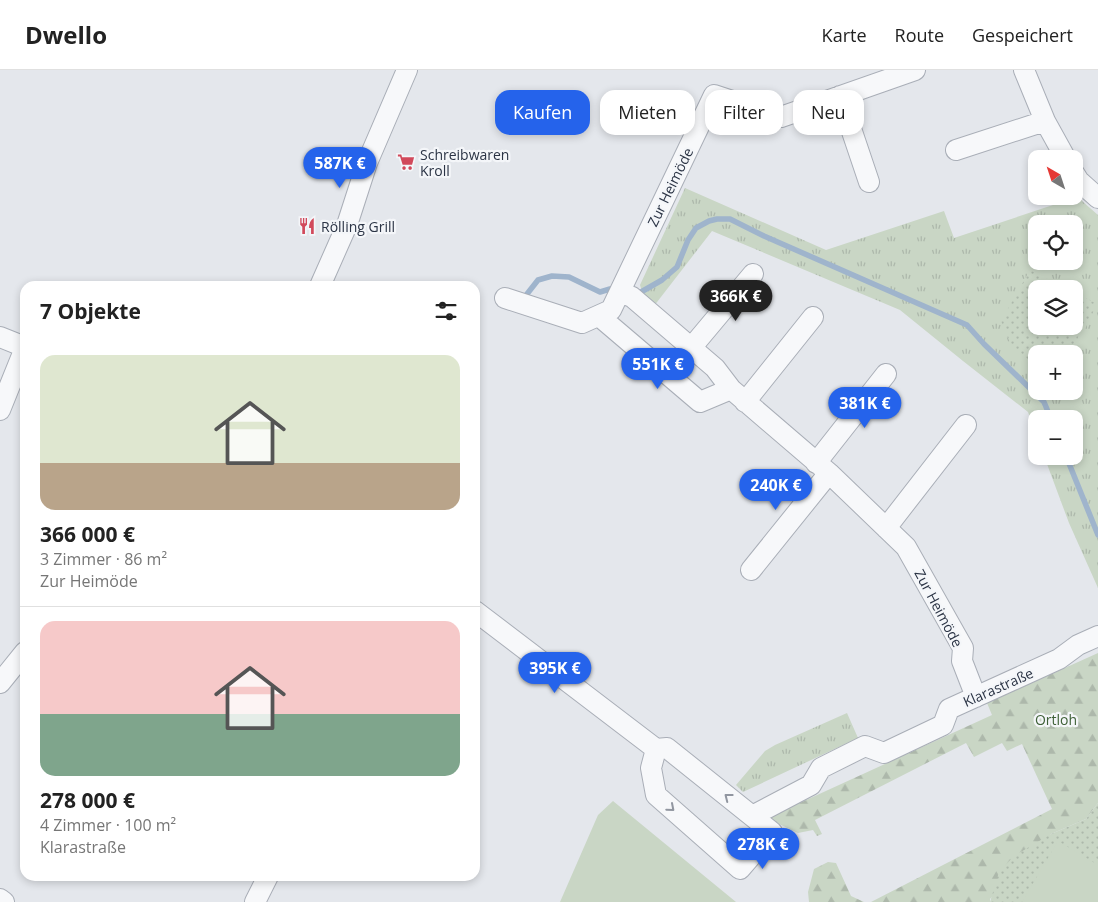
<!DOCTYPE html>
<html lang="de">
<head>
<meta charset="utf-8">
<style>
	body { margin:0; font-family:"Open Sans",sans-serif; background:#f2f2f2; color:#222; height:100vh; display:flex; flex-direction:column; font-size:19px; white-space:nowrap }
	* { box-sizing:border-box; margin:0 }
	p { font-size:16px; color:#767676 }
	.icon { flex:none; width:28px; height:28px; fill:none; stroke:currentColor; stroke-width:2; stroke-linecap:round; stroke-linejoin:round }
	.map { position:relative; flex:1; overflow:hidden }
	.side { position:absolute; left:20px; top:211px; width:460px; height:600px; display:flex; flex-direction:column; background:#fff; border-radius:15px; box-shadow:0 2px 8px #0003 }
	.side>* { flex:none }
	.banner { position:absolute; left:495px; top:20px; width:475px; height:45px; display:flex; gap:10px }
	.needle { width:32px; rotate:321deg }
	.controls { position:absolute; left:1028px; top:80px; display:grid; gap:10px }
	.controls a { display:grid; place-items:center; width:55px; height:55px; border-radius:10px; background:#fff; box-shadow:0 2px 8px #0003; font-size:25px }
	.price { position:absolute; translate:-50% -42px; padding:0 11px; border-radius:18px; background:#2563eb; color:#fff; font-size:16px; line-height:32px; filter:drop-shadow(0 1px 2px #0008) }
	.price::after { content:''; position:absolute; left:50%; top:30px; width:15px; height:11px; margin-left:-8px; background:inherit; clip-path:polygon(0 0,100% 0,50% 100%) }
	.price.on { background:#222; color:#fff }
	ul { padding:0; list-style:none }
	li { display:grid; align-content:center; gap:10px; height:265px; padding:0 20px }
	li+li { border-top:1px solid #e0e0e0 }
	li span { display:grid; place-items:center; height:155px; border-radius:15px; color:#555 }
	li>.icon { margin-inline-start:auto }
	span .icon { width:90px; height:90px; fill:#fffc; stroke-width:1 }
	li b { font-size:21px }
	h2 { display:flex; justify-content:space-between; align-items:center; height:60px; padding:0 20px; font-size:21px }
	.pill { padding:0 18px; border-radius:15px; background:#fff; box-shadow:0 2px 8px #0003; font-size:18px; line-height:45px }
	.pill.on { background:#2563eb; color:#fff }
	header { display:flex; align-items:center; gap:30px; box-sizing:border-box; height:70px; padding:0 25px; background:#fff; border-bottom:1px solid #e0e0e0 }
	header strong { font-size:24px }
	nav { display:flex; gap:28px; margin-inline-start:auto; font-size:18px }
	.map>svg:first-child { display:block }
</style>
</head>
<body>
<header>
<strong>Dwello</strong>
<nav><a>Karte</a><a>Route</a><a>Gespeichert</a></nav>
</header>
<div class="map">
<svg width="1098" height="832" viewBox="0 0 1098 832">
	<defs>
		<pattern id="grass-tufts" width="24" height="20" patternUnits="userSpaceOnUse" patternTransform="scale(1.25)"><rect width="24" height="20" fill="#c9d6c5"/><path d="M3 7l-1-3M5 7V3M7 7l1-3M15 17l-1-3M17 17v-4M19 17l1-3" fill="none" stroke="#adb8ab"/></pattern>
		<pattern id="forest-firs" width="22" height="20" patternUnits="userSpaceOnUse" patternTransform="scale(1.25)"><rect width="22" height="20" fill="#c9d6c5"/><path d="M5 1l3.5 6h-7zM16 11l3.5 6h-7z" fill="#adb8ab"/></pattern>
		<pattern id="park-dots" width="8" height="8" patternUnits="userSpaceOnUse" patternTransform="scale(1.25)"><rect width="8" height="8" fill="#c9d6c5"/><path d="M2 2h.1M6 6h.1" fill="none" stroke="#adb8ab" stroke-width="1.8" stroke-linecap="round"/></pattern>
	</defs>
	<rect width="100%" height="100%" fill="#e4e7ec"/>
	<path fill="url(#grass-tufts)" fill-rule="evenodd" d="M1074,115L1082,131L1098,145V518L1069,453L1044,386H1074V349H1036V364L1028,342L963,291L900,240L712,161L654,236L644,228L640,215L685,118L826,180L944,141L954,168L1068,130L1070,126H1074ZM1036,154H1074V191H1036ZM1036,219H1074V256H1036ZM1036,284H1074V321H1036Z
		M847,643L858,668L743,722L736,715L765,681L775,675Z"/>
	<path fill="url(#forest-firs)" d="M1098,583V733L1086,749L1051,764L990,829V832H871L1052,739L1022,674L1007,681L1002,673L974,687L966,673L815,750L822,764L817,766L813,760L798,763L779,754L769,747L992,645L987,633Z
		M828,792L836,793L851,826L864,832H809L808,822L814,799Z"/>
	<path fill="url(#park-dots)" d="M1030,200L1067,219H1036V256H1074V222L1097,234L1085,259H1082L1070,284H1036V296L1011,275L1001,251Z
		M1098,733V832H990L999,802L1014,786L1051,764L1086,749Z"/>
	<path fill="#c9d6c5" d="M613,731L736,832H560L598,745Z
		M1058,771L1098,795V832H1022Z"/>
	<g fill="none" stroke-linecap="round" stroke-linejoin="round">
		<path stroke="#9fb4cc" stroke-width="5.5" d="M641,222L662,210L677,197L688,170L696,158L709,151L717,149H730L764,166L967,255L984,274L1044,332L1051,349
			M527,224L538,210L552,206L569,207L600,222L610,219
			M1066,386L1098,465"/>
		<g stroke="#a9aeb7" stroke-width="22">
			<path id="minor" d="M1024,0L1045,51L1066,89
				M840,26L869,112
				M956,80L1045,51
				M1074,103L1079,111L1098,128
				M320,216L347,155L367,93L407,0
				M620,222L632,227L715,298L731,319L829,403L906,477L963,578L962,591L976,627
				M505,228L582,253L611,240L714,25L781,47L915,0
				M599,246L700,332L731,319
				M0,267L25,277
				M691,278L753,204
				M745,332L813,247
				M0,340L25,278
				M816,393L886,304
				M886,458L966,355
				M751,500L829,403
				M475,541L656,679L667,678L772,762L740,799L656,725L651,698L656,679
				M0,613L25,582
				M752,746L811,715L821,698L865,676L884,683L943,655L949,639L1059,589L1078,575L1098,566
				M0,829L4,832
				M255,832L268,806"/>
		</g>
		<use href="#minor" stroke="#f7f8fa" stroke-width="20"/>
	</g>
	<defs><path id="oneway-chevron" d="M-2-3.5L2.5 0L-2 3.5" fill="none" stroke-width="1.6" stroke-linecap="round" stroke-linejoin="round" transform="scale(1.25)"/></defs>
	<g stroke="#9196a0">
		<use href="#oneway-chevron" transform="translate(728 727) rotate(-142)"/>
		<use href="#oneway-chevron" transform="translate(671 738) rotate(41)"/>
	</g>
	<defs>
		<g id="supermarket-bare" transform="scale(1.35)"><path d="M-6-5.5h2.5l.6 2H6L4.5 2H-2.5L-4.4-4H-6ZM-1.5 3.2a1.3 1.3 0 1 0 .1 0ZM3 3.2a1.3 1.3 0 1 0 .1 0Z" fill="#d1495b" stroke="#f4f6f9" stroke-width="2.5" paint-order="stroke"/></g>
		<g id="restaurant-bare" transform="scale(1.35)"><path d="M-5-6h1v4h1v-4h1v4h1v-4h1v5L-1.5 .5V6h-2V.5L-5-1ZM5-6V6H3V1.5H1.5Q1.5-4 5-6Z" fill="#d1495b" stroke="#f4f6f9" stroke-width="2.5" paint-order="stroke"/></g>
	</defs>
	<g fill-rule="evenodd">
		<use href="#supermarket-bare" x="406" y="92"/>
		<use href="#restaurant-bare" x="307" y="156"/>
	</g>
	<g text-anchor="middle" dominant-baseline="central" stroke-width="4.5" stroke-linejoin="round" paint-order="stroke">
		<g font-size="14" fill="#2b3445" stroke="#f4f6f9" text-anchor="start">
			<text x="420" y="84">Schreibwaren<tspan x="420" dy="16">Kroll</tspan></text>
			<text x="321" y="156">Rölling Grill</text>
		</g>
		<g font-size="14" fill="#2b3445" stroke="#f4f6f9">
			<text transform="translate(670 117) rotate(-64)">Zur Heimöde</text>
			<text transform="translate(939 538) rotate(62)">Zur Heimöde</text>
			<text transform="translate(998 617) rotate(-24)">Klarastraße</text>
		</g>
		<g font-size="14" fill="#3f6138" stroke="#f4f6f9">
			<text x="1056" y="649">Ortloh</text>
		</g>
	</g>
</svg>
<div class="controls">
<a><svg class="needle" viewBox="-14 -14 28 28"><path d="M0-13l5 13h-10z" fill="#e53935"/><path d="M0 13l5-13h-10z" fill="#767676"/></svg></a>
<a><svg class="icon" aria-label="locate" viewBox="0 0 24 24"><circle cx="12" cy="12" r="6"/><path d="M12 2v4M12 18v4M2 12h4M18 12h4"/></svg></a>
<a><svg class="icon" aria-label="layers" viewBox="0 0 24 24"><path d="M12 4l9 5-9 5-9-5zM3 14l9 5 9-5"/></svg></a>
<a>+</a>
<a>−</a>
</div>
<b class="price" style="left:340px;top:119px">587K €</b>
<b class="price on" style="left:736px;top:252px">366K €</b>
<b class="price" style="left:658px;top:320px">551K €</b>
<b class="price" style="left:865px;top:359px">381K €</b>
<b class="price" style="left:776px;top:441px">240K €</b>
<b class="price" style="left:555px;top:624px">395K €</b>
<b class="price" style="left:763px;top:800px">278K €</b>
<div class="banner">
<a class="pill on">Kaufen</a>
<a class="pill">Mieten</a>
<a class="pill">Filter</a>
<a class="pill">Neu</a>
</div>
<section class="side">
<h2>7 Objekte<svg class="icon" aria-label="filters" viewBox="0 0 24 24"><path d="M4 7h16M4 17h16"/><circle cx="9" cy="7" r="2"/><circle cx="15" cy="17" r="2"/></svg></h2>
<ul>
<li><span style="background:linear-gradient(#dfe7d0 70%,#b9a48a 0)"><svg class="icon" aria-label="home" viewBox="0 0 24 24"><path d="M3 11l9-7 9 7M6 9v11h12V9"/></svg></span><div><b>366 000 €</b><p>3 Zimmer · 86 m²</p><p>Zur Heimöde</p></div></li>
<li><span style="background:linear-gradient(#f6c9c9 60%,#7fa58c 0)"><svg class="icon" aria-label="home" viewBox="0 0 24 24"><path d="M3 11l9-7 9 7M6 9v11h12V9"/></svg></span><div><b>278 000 €</b><p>4 Zimmer · 100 m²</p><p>Klarastraße</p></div></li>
</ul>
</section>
</div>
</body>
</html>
